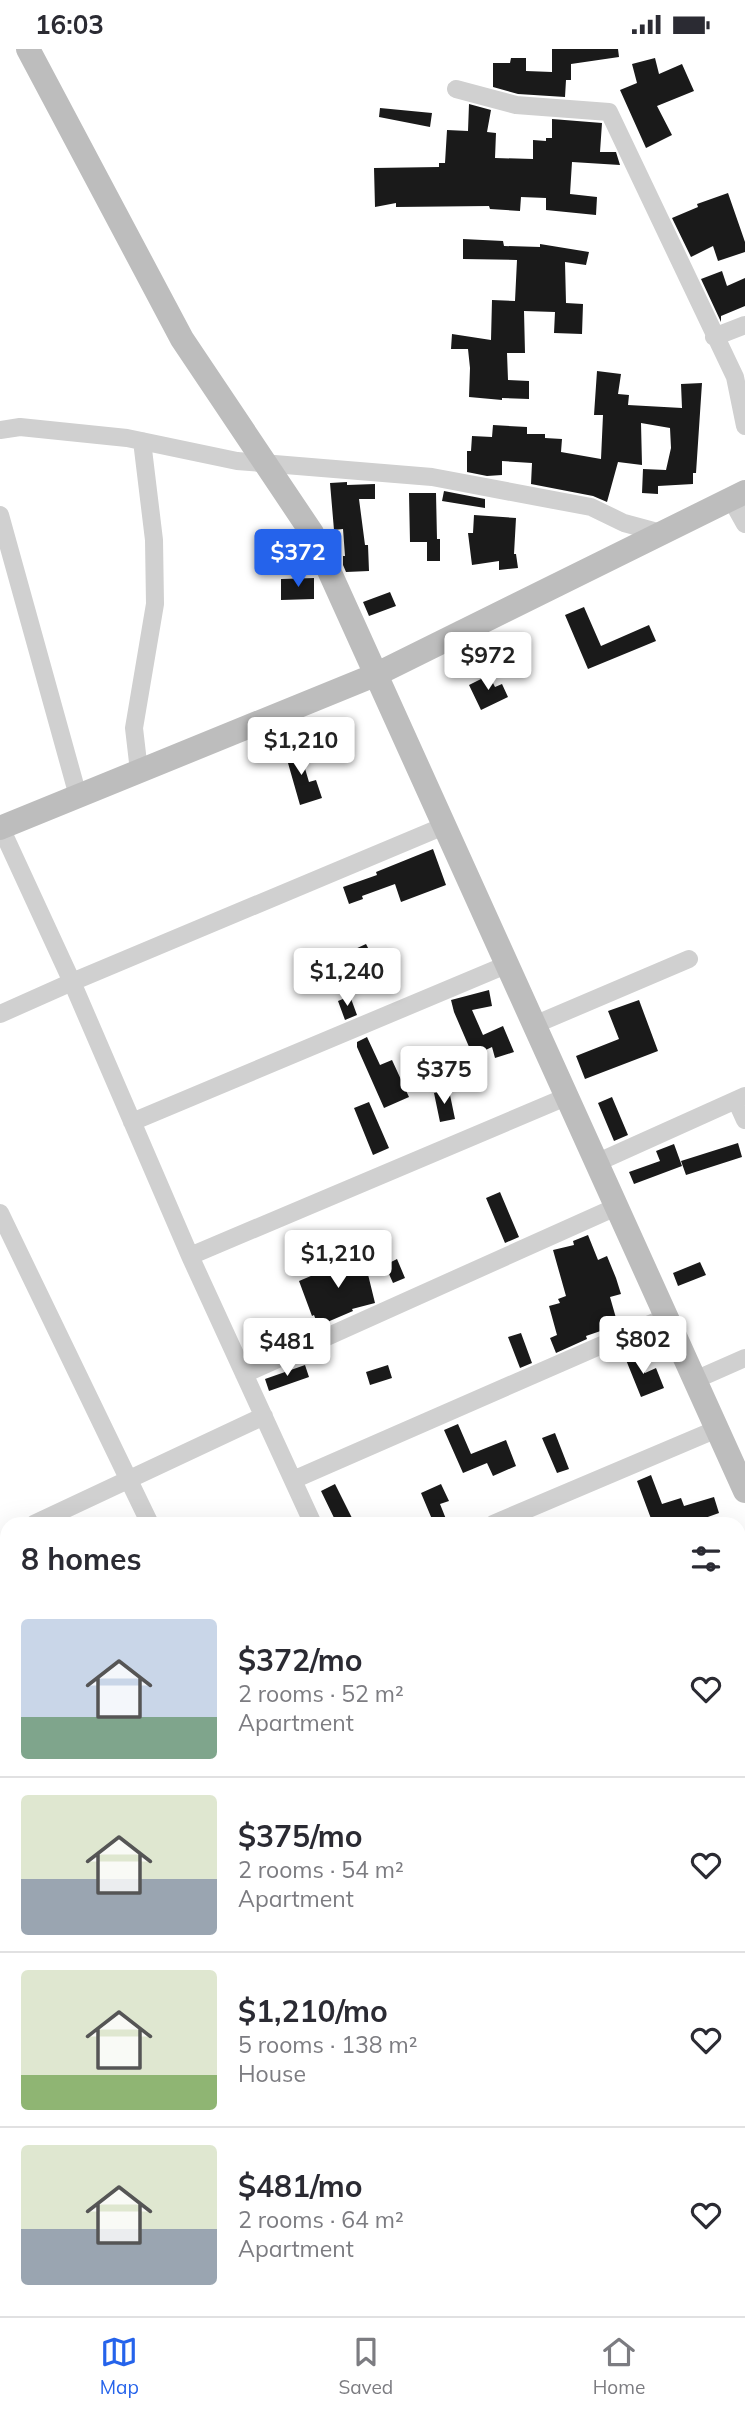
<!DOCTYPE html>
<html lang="en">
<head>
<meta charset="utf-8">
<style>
	body { margin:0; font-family:Mulish,sans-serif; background:#f2f2f3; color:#2b2b33; height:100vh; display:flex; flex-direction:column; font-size:26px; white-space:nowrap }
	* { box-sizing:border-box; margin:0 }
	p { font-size:23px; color:#7c7c81 }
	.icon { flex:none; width:38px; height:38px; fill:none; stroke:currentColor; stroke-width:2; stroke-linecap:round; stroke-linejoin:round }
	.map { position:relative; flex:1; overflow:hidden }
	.drawer { position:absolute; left:0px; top:1468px; width:746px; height:800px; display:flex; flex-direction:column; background:#fff; border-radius:21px 21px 0 0; box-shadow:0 7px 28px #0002 }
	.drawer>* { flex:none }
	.price { position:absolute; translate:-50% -60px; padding:0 16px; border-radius:7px; background:#fff; color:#222; font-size:23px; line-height:46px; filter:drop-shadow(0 2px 4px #0008) }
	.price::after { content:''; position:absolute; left:50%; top:42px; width:21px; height:16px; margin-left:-10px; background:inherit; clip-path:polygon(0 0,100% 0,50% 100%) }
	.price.current { background:#2563eb; color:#fff }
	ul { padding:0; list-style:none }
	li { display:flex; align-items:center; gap:21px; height:175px; padding:0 21px }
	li+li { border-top:2px solid #e1e1e2 }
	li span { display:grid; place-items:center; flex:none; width:196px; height:140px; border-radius:7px; color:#555 }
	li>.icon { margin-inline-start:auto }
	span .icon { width:84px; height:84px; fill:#fffc; stroke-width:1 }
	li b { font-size:30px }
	h2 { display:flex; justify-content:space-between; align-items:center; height:84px; padding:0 21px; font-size:30px }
	.status { display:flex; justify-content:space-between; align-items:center; height:49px; padding:0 35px; background:#fff; direction:ltr }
	.status svg { height:19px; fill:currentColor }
	.tab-bar { display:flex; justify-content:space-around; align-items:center; height:98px; border-top:2px solid #e1e1e2; background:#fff; font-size:19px; color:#7c7c81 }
	.tab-bar a { display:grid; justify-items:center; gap:4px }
	.tab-bar .current { color:#2563eb }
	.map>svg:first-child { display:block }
</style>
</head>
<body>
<div class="status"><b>16:03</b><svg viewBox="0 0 49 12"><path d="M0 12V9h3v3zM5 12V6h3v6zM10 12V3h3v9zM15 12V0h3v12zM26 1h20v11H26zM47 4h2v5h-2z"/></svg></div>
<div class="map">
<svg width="745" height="2267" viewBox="0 0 745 2267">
	<rect width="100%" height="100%" fill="#fff"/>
	<path fill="#1a1a1a" d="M552,0H618L619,8L571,15V31H566L565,48L518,45L493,38V14H510L511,9H526V22L552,23Z
		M655,9L659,25L682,15L694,42L657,57L672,86L646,99L620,41L637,34L632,15Z
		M469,55L491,61L487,83L496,84L495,109L533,110V91L546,92V89H552V70L602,74L600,103H616L620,116L572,113L570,145L597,148L596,166L546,161V149L521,148L520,162L490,160L489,157L396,158V154L375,158L374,119L439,118V114H445L447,81L468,82Z
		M380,59L432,64L430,78L379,68Z
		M728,144L745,193V203L718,212L713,197L691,208L672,169L698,158L697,155Z
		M463,190L503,192L504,197L540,198V195L589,203L586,216L565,213L566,254L583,255L582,285L554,284L555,263L524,262L525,304H507L508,331L529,332V350L502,349V351L469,348L470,319L468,300H451L452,285L491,291L492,251L515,252L517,211L463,210Z
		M722,222L727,237L745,229V257L721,267V273L701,230Z
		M597,322L621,325L618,345L629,346L628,356L682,359L681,335L702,334L696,424H693V435L658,437V445L642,444L643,420L666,421L671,399L670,379L641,374L642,416L618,413L607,453L593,447L531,435L532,414L502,412V426L487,427L467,423V402H471L472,387L492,388L493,376L527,378V385H545V389L562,390L561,403L601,410L603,366H594Z
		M347,433V436L375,435V450H359L365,496H368L369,522L346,523L343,516V507H345L343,480L334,481L330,434Z
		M444,442L485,450V459L442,452Z
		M409,444H436L437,490H440V512H427V493H410Z
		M474,466L516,469L514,505H516L518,519L499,521V512L472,516L468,484H473Z
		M314,529V550L281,551V530Z
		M390,543L396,557L369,567L363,553Z
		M584,558L601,597L649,576L656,592L588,620L565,566Z
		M489,626L495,638L502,635L508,648L481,661L469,636Z
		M298,696L309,733L316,731L322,749L300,756L284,700Z
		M433,800L446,836L401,853L395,835L362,847L363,850L349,855L343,838L377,826L376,823Z
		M366,895L379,920L366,927L353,901Z
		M489,941L492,957L472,961L483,986L503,977L514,1003L495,1009L492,998L473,1007L454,963L451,951Z
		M350,947L357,966L345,971L338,952Z
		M639,951L658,1002L585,1030L576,1007L619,990L608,962Z
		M367,988L380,1016L392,1011L409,1048L384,1059L357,998V993Z
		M449,1041L455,1070L440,1073L434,1044Z
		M612,1048L628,1086L614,1092L598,1054Z
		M369,1053L389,1099L373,1106L354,1059Z
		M738,1094L742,1108L686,1126L681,1112Z
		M674,1095L682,1117L634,1135L629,1123L660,1112L656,1102Z
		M500,1143L519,1188L505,1194L486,1149Z
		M588,1186L598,1211L607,1207L616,1229L621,1245L610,1248L618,1276L586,1287L587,1290L556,1304L550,1289L557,1286L549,1257L560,1254L558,1250L566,1247L553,1201L574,1196L573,1192Z
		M363,1205L375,1254L352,1260L353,1262L318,1277L314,1266L312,1267L299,1232Z
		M397,1210L405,1229L393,1234L385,1216Z
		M700,1213L706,1226L678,1237L673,1224Z
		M521,1284L532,1314L520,1319L508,1288Z
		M636,1302L645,1324L656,1319L664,1339L641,1348L624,1306Z
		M305,1316L309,1328L269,1342L265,1330Z
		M388,1316L392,1329L370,1336L366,1323Z
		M458,1375L471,1405L506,1391L516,1417L493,1427L487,1414L463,1424L444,1381Z
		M555,1384L569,1420L557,1424L542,1389Z
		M651,1426L662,1455L681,1449L684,1457L714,1448L719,1464L705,1469L708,1475H653L637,1432Z
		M335,1435L355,1475H337L321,1442Z
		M441,1435L449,1452L440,1455L448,1475H434L421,1444Z"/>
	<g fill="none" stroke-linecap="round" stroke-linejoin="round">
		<path stroke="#d0d0d0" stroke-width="18" d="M456,40L516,56L609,63L735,328L745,377
			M714,288L745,276
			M0,381L20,378L127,389L237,412L432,428L591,458L624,474L661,484
			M731,450L745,475
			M0,466L78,747
			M139,722L134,679L155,555L154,491L142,392
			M1,779L72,933L190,1207L313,1475
			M0,965L72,933L444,777
			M534,976L689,910
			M736,1051L745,1071
			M132,1073L506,916
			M596,1114L745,1047
			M0,1164L150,1475
			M190,1207L566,1048
			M244,1325L616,1158
			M695,1331L745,1309
			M293,1431L666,1268
			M34,1475L264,1367
			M493,1475L717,1380
			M738,1531L745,1528
			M738,1698L745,1696
			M738,1857L745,1854
			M738,2227L745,2215
			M716,2267L720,2261"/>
		<path stroke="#bdbdbd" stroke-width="24" d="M28,0L182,290L312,484L745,1442
			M0,779L375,626L745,443
			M0,2086L7,2091
			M100,2267L104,2261"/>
		<path stroke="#9a9a9a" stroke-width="32" d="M0,2216L7,2221
			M0,2260L10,2267
			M66,2261L75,2267"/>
		<path stroke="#888" stroke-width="5" stroke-dasharray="7 5" stroke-linecap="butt" d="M0,1494L7,1502
			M738,2171L745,2176"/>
	</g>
</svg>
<b class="price current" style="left:298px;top:540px">$372</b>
<b class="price" style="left:488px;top:643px">$972</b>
<b class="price" style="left:301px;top:728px">$1,210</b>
<b class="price" style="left:347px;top:959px">$1,240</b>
<b class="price" style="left:444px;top:1057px">$375</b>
<b class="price" style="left:338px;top:1241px">$1,210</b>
<b class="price" style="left:643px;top:1327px">$802</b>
<b class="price" style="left:287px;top:1329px">$481</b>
<section class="drawer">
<h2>8 homes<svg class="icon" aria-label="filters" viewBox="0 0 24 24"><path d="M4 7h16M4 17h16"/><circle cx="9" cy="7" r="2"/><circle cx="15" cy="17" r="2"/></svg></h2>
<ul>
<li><span style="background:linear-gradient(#c9d6e8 70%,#7fa58c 0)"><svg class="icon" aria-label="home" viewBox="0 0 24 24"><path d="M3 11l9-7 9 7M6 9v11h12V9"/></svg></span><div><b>$372/mo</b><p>2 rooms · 52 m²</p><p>Apartment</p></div><svg class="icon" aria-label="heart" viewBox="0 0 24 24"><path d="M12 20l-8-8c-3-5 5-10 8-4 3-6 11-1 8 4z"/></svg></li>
<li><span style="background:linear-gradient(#dfe7d0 60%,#9aa5b1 0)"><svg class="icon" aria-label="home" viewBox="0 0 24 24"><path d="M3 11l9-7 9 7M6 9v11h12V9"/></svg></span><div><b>$375/mo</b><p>2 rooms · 54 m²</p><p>Apartment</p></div><svg class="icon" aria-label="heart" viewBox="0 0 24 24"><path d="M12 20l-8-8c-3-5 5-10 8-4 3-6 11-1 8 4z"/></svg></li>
<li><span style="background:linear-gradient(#dfe7d0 75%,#8fb573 0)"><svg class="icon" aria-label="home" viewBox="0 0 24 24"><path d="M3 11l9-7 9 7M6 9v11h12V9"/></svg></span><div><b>$1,210/mo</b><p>5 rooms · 138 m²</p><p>House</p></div><svg class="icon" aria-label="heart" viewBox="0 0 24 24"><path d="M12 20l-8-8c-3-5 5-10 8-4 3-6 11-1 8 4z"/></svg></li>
<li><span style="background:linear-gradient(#dfe7d0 60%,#9aa5b1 0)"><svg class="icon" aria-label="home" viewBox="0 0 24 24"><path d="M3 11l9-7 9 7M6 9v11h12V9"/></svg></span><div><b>$481/mo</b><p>2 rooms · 64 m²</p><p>Apartment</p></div><svg class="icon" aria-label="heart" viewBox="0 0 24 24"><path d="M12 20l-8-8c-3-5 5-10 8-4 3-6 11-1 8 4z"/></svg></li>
</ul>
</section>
</div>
<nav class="tab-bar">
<a class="current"><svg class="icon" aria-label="map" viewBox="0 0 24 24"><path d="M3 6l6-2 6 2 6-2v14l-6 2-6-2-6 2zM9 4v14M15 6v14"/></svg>Map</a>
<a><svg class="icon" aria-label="saved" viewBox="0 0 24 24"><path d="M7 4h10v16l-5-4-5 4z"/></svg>Saved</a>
<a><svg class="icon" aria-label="home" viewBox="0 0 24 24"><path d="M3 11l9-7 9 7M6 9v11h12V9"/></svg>Home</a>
</nav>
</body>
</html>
